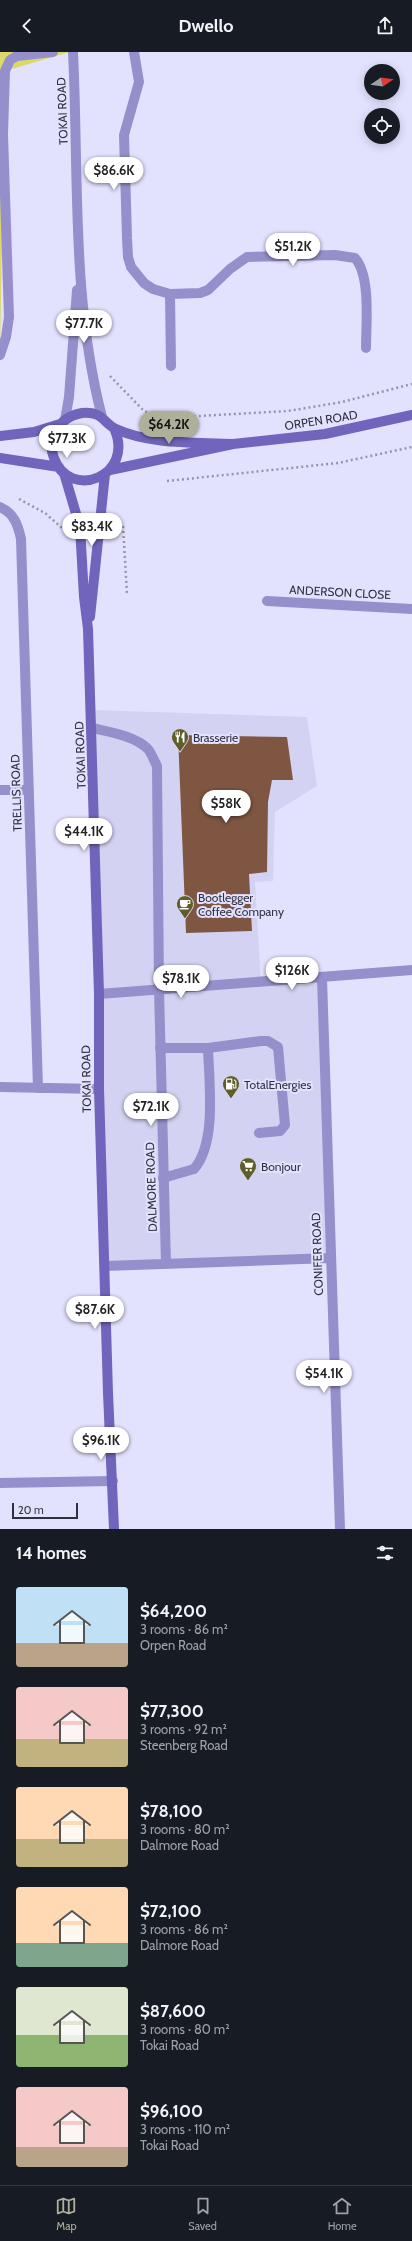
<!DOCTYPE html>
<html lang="en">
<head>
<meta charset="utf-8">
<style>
	body { margin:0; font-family:Cabin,sans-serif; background:#20242c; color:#f1f3f6; height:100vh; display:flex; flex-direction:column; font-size:15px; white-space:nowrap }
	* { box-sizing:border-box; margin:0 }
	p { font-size:13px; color:#9ea1a6 }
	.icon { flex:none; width:22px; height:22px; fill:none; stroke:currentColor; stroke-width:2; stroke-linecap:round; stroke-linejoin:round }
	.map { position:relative; height:1477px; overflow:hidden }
	.details { display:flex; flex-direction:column; background:#171b24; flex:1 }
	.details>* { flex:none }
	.needle { width:26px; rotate:77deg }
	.buttons { position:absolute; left:364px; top:12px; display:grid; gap:8px }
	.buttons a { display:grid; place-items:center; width:36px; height:36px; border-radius:50%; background:#171b24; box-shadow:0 2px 10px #0003; font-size:20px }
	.scale { position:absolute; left:12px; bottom:10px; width:66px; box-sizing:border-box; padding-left:4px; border:2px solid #313042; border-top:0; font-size:11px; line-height:14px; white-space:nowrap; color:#313042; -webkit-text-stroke:3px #e3e2fe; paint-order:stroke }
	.price { position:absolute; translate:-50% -34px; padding:0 9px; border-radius:14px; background:#fff; color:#222; font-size:13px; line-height:26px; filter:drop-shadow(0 1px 2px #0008) }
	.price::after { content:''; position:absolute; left:50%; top:24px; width:12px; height:9px; margin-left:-6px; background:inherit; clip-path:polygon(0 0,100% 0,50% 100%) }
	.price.selected { background:#afb09a; color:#111 }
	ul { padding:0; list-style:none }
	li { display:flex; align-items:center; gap:12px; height:100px; padding:0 16px }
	li span { display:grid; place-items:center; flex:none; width:112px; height:80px; border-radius:4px; color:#555 }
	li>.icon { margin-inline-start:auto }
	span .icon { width:48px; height:48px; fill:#fffc; stroke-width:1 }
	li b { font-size:17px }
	h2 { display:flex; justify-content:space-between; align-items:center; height:48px; padding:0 16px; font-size:17px }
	header { display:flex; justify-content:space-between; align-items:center; height:52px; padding:0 16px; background:#171b24; font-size:18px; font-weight:800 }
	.menu { display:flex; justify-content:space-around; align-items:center; height:56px; border-top:1px solid #363941; background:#171b24; font-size:11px; color:#9ea1a6 }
	.menu a { display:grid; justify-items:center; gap:2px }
	.menu .selected { color:#afb09a }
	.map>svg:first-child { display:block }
</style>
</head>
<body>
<header><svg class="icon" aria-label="back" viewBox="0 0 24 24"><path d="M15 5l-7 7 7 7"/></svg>Dwello<svg class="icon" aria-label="share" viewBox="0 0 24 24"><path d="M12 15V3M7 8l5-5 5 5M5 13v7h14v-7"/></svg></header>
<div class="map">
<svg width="412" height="1477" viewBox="0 0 412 1477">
	<rect width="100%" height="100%" fill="#e3e2fe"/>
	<path fill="#d3d2f2" d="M91,658L307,665L317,734L275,760L273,829L255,830L261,931L322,926L330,1206L105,1214Z"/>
	<path fill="#dcd96c" d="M0,0H70L5,19L0,302Z"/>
	<path fill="#7f5641" d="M178,683L287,685L293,728H272L268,750L267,820L249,822L252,879L186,881Z"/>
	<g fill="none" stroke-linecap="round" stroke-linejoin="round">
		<path stroke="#9594ac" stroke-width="2.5" stroke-dasharray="2 3" stroke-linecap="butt" d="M110,324L144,359L163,366L288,359L342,350L412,332
			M167,429L338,411L412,395
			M19,447L45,461L62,476
			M123,474L127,542"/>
		<path stroke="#9590cc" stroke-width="10" d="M92,676C110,680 135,684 148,697C152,702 154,709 157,714L159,937
			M160,996H208L261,989H268L278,995L285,1073L280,1079L259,1081
			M163,1126L194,1117C217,1091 209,1030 208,996"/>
		<path stroke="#9590cc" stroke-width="10" d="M73,0C79,122 71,246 102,365
			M134,0L139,30L124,83L127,186L128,205L131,215L144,231L153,237L170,242L200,241L208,238L230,217L247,205L335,203L355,206C371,224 366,272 366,296
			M170,242L171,314
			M0,303L6,285L9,265L3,82L5,19L10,8L17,4L53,0
			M65,368L69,345L77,238
			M0,455C14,461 18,473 21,487L38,1036
			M267,549L412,557
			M0,738H29
			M322,926L340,1477
			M159,937L166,1212
			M99,942L412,918
			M0,1035L99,1037
			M105,1214L330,1206
			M0,1431L113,1429"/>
		<path stroke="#7064bc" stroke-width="10" d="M114,376C136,425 69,449 54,406C51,399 51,390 54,383C59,371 69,363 82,361C103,359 103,371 116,377C151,393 196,390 233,392
			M0,384L34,380L60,372
			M0,406L59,415
			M110,418L233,392L325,382L412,363
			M64,421L80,475L84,545L88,577L99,942V1037L108,1341L114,1477
			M90,565L105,422"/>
	</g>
	<defs>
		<g id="restaurant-pin" transform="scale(0.9)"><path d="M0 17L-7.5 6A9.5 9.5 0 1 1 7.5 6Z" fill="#5f5d2a" stroke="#e3e2fe"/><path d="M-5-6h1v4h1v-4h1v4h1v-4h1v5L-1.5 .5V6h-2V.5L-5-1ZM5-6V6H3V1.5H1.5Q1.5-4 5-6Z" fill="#fff"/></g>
		<g id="cafe-pin" transform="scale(0.9)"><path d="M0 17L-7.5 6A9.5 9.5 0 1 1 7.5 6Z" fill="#5f5d2a" stroke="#e3e2fe"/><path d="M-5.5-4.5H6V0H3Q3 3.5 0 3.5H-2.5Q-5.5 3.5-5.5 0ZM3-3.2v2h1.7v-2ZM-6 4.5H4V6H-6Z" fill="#fff"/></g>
		<g id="fuel-pin" transform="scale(0.9)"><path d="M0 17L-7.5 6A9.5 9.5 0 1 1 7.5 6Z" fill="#5f5d2a" stroke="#e3e2fe"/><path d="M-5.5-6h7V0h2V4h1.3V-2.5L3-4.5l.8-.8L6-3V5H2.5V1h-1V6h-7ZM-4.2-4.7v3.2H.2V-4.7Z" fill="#fff"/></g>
		<g id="supermarket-pin" transform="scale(0.9)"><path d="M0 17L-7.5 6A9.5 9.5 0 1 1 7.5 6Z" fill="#5f5d2a" stroke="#e3e2fe"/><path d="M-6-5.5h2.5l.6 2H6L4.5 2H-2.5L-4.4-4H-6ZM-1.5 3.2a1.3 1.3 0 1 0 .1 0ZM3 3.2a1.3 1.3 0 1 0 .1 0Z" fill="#fff"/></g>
	</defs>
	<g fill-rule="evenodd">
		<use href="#restaurant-pin" x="180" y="685"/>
		<use href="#cafe-pin" x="185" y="852"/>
		<use href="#fuel-pin" x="231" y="1032"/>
		<use href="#supermarket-pin" x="248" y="1114"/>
	</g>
	<g text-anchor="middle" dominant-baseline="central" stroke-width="4" stroke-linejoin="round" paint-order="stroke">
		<g font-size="12" fill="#313042" stroke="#e3e2fe">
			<text transform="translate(62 59) rotate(-92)">TOKAI ROAD</text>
			<text transform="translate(321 368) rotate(-9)">ORPEN ROAD</text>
			<text transform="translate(340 540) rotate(3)">ANDERSON CLOSE</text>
			<text transform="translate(80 703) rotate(-92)">TOKAI ROAD</text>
			<text transform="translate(16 741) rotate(-92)">TRELLIS ROAD</text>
			<text transform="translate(86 1027) rotate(-91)">TOKAI ROAD</text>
			<text transform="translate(151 1135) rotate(-92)">DALMORE ROAD</text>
			<text transform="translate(317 1202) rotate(-92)">CONIFER ROAD</text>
		</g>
		<g font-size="12" fill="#313042" stroke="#e3e2fe" text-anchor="start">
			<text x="193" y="685">Brasserie</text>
			<text x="198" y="845">Bootlegger<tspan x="198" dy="14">Coffee Company</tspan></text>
			<text x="244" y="1032">TotalEnergies</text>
			<text x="261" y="1114">Bonjour</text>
		</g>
	</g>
</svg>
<div class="buttons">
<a><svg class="needle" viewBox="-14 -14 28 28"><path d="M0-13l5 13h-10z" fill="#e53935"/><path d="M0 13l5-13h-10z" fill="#9ea1a6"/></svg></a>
<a><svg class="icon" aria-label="locate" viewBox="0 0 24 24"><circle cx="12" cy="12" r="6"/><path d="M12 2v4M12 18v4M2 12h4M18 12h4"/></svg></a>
</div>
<div class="scale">20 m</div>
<b class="price" style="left:114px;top:139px">$86.6K</b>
<b class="price" style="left:293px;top:215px">$51.2K</b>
<b class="price" style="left:84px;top:292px">$77.7K</b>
<b class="price selected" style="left:169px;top:393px">$64.2K</b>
<b class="price" style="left:67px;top:407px">$77.3K</b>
<b class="price" style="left:92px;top:495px">$83.4K</b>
<b class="price" style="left:226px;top:772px">$58K</b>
<b class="price" style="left:84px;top:800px">$44.1K</b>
<b class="price" style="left:292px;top:939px">$126K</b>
<b class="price" style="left:181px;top:947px">$78.1K</b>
<b class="price" style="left:151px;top:1075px">$72.1K</b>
<b class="price" style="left:95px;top:1278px">$87.6K</b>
<b class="price" style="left:324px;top:1342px">$54.1K</b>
<b class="price" style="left:101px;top:1409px">$96.1K</b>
</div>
<section class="details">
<h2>14 homes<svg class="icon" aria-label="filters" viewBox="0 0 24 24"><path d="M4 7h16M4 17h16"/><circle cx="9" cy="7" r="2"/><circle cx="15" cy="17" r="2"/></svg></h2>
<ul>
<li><span style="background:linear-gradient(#bfe0f5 70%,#b9a48a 0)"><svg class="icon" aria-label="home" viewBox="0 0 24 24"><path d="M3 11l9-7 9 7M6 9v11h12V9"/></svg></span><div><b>$64,200</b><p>3 rooms · 86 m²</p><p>Orpen Road</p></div></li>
<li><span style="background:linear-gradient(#f6c9c9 65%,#c2b280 0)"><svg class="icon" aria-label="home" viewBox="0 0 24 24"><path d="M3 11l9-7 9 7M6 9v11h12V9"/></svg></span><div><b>$77,300</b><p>3 rooms · 92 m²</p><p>Steenberg Road</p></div></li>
<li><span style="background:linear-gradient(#ffd9b3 65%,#c2b280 0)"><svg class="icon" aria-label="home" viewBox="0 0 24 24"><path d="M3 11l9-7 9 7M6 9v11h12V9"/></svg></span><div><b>$78,100</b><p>3 rooms · 80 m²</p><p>Dalmore Road</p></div></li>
<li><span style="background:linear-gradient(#ffd9b3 70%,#7fa58c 0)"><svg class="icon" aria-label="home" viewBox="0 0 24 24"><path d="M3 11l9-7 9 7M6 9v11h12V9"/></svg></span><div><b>$72,100</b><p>3 rooms · 86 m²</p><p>Dalmore Road</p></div></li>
<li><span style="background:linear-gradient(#dfe7d0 60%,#8fb573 0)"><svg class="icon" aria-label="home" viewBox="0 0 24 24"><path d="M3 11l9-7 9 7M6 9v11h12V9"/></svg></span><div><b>$87,600</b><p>3 rooms · 80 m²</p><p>Tokai Road</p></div></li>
<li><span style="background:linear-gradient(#f6c9c9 75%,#b9a48a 0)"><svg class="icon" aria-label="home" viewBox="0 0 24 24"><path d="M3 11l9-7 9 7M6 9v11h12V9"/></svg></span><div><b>$96,100</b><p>3 rooms · 110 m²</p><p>Tokai Road</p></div></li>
</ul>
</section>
<nav class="menu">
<a class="selected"><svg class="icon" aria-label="map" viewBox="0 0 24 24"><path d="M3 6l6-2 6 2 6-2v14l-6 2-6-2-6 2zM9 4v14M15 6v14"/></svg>Map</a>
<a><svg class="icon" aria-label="saved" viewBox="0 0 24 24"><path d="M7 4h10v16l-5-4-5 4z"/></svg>Saved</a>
<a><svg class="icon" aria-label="home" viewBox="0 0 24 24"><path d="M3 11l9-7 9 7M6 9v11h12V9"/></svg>Home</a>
</nav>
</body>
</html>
